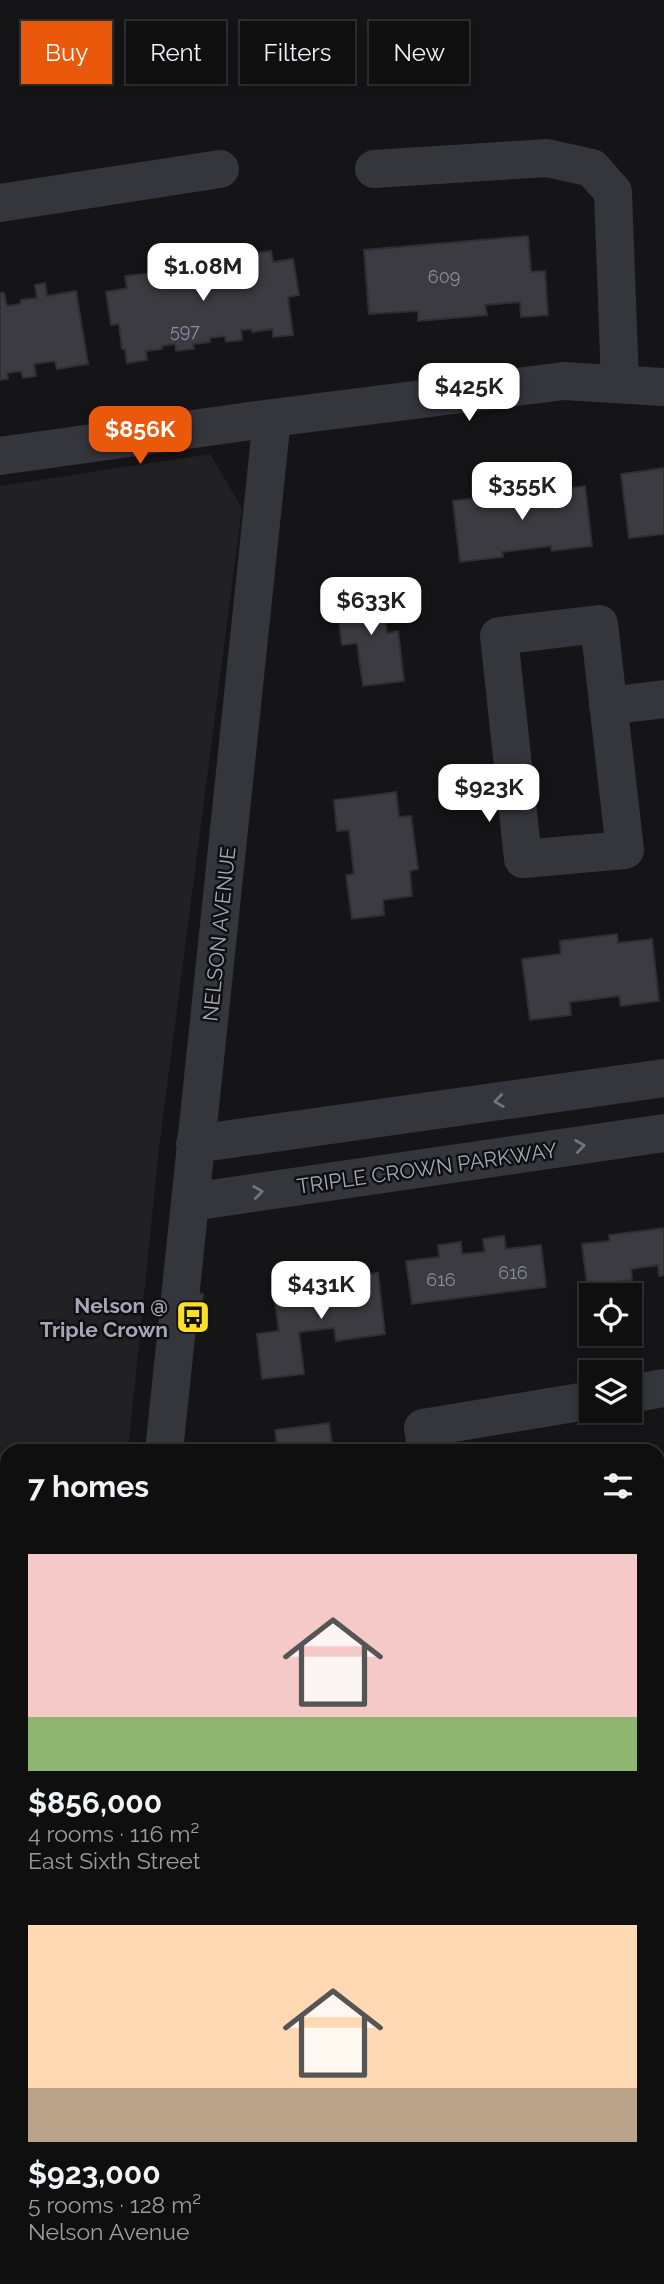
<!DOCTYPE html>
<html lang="en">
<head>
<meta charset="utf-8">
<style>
	body { margin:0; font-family:Raleway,sans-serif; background:#1e1d1e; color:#f1f3f6; height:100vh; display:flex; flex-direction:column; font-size:26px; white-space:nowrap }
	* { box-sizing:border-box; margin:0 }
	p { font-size:23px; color:#9c9c9f }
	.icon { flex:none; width:38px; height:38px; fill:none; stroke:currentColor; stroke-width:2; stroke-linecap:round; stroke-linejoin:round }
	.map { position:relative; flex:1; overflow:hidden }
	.side { position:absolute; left:0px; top:1444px; width:665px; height:842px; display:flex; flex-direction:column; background:#100f10; border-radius:21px 21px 0 0; box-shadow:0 4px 10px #0003,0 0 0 2px #302f30 }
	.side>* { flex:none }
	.banner { position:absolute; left:21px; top:21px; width:623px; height:63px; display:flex; gap:14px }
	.buttons { position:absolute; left:579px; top:1283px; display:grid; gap:14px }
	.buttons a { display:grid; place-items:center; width:63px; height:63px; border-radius:0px; background:#100f10; box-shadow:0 4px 10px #0003,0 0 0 2px #302f30; font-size:35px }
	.price { position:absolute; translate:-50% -60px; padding:0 16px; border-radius:14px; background:#fff; color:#222; font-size:23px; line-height:46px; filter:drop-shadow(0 2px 4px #0008) }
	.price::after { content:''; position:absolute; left:50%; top:42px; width:21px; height:16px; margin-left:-10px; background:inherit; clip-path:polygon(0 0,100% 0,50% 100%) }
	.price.current { background:#ea580c; color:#fff }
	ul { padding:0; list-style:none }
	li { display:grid; align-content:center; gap:14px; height:371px; padding:0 28px }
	li span { display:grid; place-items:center; height:217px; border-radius:0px; color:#555 }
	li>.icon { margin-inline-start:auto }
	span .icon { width:126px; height:126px; fill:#fffc; stroke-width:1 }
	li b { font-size:30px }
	h2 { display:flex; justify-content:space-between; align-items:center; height:84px; padding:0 28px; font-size:30px }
	.tag { padding:0 24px; border-radius:0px; background:#100f10; box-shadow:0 4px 10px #0003,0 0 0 2px #302f30; font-size:24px; line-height:63px }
	.tag.current { background:#ea580c; color:#fff }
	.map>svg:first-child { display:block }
</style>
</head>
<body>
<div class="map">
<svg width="664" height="2284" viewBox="0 0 664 2284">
	<rect width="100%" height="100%" fill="#151416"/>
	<path fill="#212023" d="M210,454L242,508L159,1148L128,1451H7V2032L0,2031V486Z"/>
	<path fill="#3c3b41" stroke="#2f2e32" stroke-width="2" d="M528,236L531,272L545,271L548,315L521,317L520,302L485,305L487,315L418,321V311L369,314L364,250Z
		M228,250L230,262L249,259L248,254L271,251L273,262L293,259L299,295L288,297L293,335L273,337V329L252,332V329L241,330L242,340L226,342L225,336L210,338V342L193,344L194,349L176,351L175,344L162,346V349L146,351L147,360L127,363L125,349H122L119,324L111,325L106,292L127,288L125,276L151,273V277L167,275L165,264L192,260L193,268L217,264L216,251Z
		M45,283L47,296L76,291L88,364L57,369L55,361L34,364L36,376L23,378L21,371L7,373L8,379L0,380V293H4L7,306L21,304V300L37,298L35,285Z
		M664,468V534L629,538L621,474Z
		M547,484V491L585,486L592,546L552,551L551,546L502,552L503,557L460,562L453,501L492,496L491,491Z
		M382,591L387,633L398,631L404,681L363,686L357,643L342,645L336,596Z
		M396,792L399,817L411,816L418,869L410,871L412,896L383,900L384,915L352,919L346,875L354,874L349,830L337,831L334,800Z
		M617,934L618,943L652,939L659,1001L621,1006L619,996L570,1002L571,1015L530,1020L522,959L561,954L560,941Z
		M664,1228V1275L659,1276L658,1265L631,1269L632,1280L587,1285L582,1244L610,1241L609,1235Z
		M504,1236L506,1249L541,1245L546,1287L412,1304L406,1261L439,1257L438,1245L461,1242L462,1254L485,1252L483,1239Z
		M378,1273L385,1334L336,1341L334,1328L299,1332L304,1374L262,1379L257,1334L279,1331L274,1295L330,1289L328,1280Z
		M191,1292L203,1294L200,1314L188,1312Z
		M329,1423L333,1451H278L275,1430Z
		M664,1618V1658L658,1659V1619Z
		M664,2057V2284H555L558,2278H658V2058Z
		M0,2143L7,2144V2213L0,2212Z"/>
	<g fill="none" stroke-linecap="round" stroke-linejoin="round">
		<path stroke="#35353c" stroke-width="38" d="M374,169L547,158L592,168L613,192L620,384
			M0,203L220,169
			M0,456L272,418L564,381L664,387
			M599,624L625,850L523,859L499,636Z
			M608,706L664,699
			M195,1144L664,1078
			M191,1202L664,1133
			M630,1394L664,1388
			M164,1451L272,418
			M427,1451L423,1428L592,1400
			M0,1479L7,1478
			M658,1486L664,1485
			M658,1765L664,1764
			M0,2055L7,2057
			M103,2278V2284"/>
	</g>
	<defs><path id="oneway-chevron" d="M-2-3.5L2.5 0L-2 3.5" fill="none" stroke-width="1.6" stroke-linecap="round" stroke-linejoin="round" transform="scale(1.75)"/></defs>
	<g stroke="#737480">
		<use href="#oneway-chevron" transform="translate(499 1101) rotate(172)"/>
		<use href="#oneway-chevron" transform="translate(580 1146) rotate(-8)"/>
		<use href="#oneway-chevron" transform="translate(258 1192) rotate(-8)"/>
	</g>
	<defs>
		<g id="bus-square" transform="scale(1.75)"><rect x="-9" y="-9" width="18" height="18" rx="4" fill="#ffdf23" stroke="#100f11"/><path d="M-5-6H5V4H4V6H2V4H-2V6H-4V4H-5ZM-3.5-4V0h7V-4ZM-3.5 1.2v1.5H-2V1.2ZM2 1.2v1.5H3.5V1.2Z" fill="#111"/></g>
	</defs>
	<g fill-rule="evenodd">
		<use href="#bus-square" x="193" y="1317"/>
	</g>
	<g text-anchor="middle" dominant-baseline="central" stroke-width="5" stroke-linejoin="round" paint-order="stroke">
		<g font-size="18" fill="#8b8c9a">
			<text x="444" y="276">609</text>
			<text x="185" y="330">597</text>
			<text x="513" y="1272">616</text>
			<text x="441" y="1279">616</text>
		</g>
		<g font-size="21" fill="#a5a7b8" stroke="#100f11">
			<text transform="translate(219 934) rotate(-84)">NELSON AVENUE</text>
			<text transform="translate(427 1168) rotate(-8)">TRIPLE CROWN PARKWAY</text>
		</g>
		<g font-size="21" font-weight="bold" fill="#a5a7b8" stroke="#100f11" text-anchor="end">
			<text x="168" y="1305">Nelson @<tspan x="168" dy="24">Triple Crown</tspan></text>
		</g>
	</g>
</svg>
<div class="buttons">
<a><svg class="icon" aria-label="locate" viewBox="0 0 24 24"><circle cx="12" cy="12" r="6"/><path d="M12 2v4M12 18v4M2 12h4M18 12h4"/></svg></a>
<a><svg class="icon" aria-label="layers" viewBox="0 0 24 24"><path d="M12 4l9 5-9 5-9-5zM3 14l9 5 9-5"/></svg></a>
</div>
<b class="price" style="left:203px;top:303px">$1.08M</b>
<b class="price" style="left:469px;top:423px">$425K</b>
<b class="price current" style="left:140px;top:466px">$856K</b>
<b class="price" style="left:522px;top:522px">$355K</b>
<b class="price" style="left:371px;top:637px">$633K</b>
<b class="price" style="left:489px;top:824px">$923K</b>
<b class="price" style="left:321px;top:1321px">$431K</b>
<div class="banner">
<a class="tag current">Buy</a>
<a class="tag">Rent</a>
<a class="tag">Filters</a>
<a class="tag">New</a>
</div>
<section class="side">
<h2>7 homes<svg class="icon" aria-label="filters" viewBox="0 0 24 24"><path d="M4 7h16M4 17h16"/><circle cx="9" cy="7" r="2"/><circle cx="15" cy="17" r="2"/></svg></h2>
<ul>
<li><span style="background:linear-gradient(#f6c9c9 75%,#8fb573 0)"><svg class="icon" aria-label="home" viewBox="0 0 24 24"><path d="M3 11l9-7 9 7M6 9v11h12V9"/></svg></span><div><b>$856,000</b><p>4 rooms · 116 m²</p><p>East Sixth Street</p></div></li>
<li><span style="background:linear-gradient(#ffd9b3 75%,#b9a48a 0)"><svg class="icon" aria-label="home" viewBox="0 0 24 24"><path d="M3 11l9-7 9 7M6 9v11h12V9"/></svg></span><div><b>$923,000</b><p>5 rooms · 128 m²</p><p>Nelson Avenue</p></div></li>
</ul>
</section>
</div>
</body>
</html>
